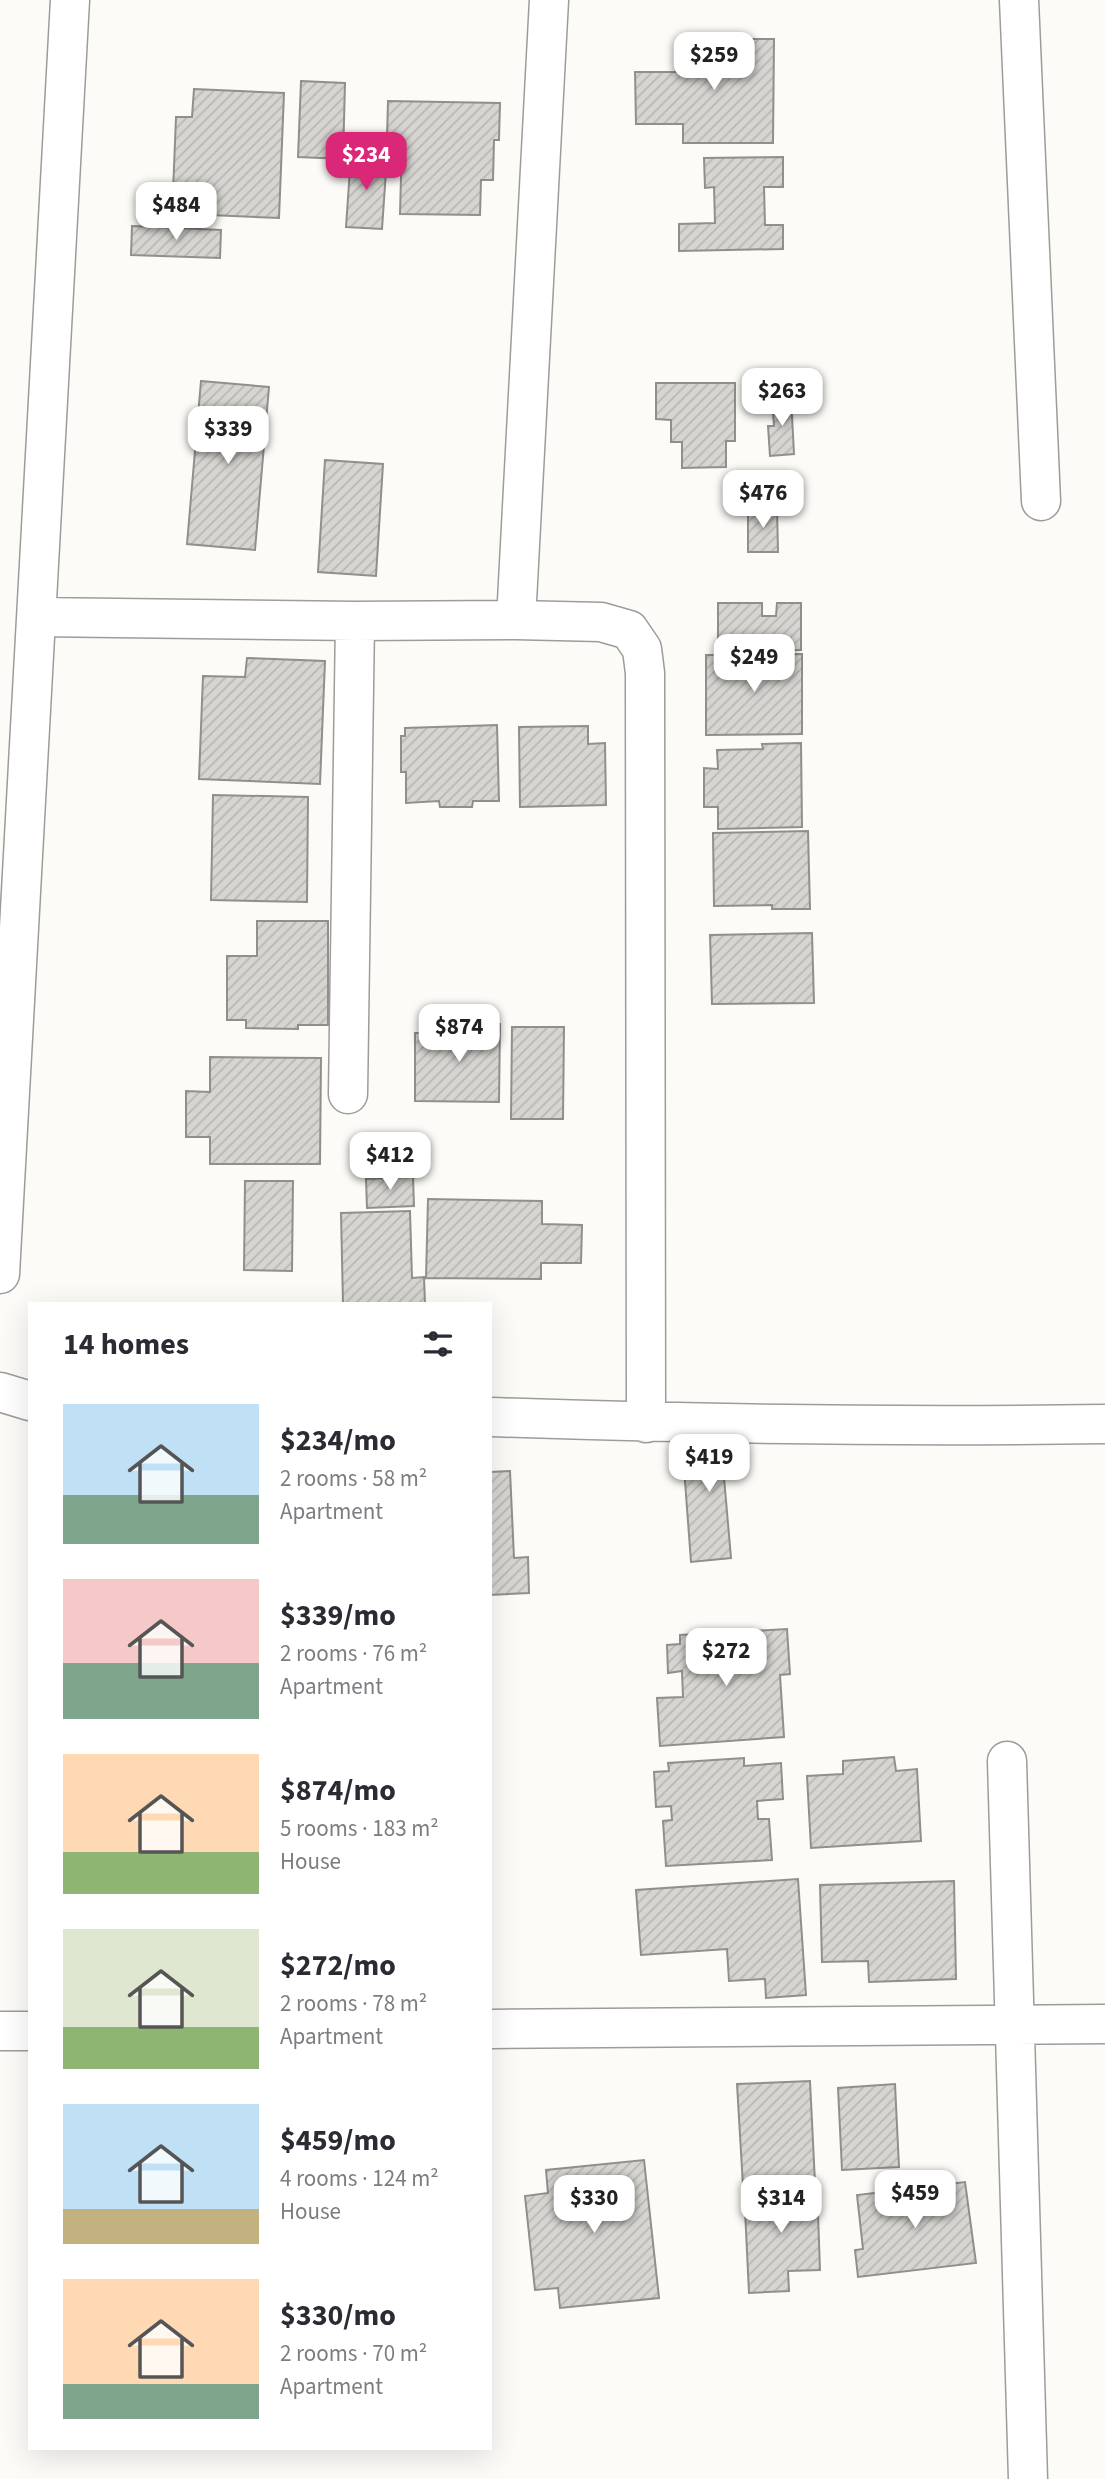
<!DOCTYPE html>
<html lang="en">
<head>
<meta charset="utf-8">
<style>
	body { margin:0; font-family:"Source Sans 3",sans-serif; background:#f2f2f3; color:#2b2b33; height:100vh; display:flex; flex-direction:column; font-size:26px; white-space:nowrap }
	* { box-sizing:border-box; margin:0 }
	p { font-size:23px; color:#7c7c81 }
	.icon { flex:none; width:38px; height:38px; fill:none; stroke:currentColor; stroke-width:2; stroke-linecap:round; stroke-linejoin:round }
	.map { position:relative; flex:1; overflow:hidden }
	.side { position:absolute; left:28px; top:1302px; width:464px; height:1148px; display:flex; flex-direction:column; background:#fff; border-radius:0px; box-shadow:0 7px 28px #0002 }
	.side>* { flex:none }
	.price { position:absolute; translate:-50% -60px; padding:0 16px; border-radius:14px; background:#fff; color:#222; font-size:23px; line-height:46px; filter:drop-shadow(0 2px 4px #0008) }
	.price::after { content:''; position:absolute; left:50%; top:42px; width:21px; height:16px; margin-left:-10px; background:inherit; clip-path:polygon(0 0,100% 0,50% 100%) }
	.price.current { background:#db2777; color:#fff }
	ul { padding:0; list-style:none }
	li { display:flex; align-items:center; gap:21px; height:175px; padding:0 35px }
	li span { display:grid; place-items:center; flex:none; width:196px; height:140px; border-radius:0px; color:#555 }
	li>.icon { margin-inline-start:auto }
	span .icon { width:84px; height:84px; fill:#fffc; stroke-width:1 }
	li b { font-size:30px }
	h2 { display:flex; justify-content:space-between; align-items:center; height:84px; padding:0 35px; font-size:30px }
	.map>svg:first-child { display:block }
</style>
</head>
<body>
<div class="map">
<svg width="1105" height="2479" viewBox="0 0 1105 2479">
	<defs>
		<pattern id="building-hatch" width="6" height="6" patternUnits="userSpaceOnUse" patternTransform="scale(1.75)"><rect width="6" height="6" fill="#d7d5d1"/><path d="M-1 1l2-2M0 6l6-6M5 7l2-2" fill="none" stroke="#b9b7b4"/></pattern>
	</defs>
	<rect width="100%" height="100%" fill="#fdfbf7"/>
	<path fill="url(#building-hatch)" stroke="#918f8c" stroke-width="2" d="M683,39H774L773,143H683V124H636L635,72H683Z
		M301,81L345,83L343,159L298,157Z
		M194,89L284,93L279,218L187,214L189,193L173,192L176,117H192Z
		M388,101L500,103L499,140H494L493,180H481L480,215L400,214L402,139L387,138Z
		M351,154L387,157L382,229L346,227Z
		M783,157V187H764L765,225H783V249L679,251V224L715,223L714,187L705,188L704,158Z
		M132,226L221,230L220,258L131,255Z
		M201,381L269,387L255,550L187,544Z
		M656,383H735V441H726V467L682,468V442H671V420L656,419Z
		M772,397H791L794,454L770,456L768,426H774Z
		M325,460L383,464L376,576L318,572Z
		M748,508H777L778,552H748Z
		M718,603H762V616H776L777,603H801V650L718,651Z
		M802,654V734L706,735V655Z
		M247,658L325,661L320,784L199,779L203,676L245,677Z
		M497,725L499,801H473L472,807H440L439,801L406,803V772H401V736H405V728Z
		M588,726V744L605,743L606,805L520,807L519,727Z
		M801,743L802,827L718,829V807H704V768L718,769L717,750L763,749L762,744Z
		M213,795L308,797L307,902L211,900Z
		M808,831L810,909H772V905L714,906L713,833Z
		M257,921H328V1025H298V1029L246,1028V1020H227V956H257Z
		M812,933L814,1003L712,1004L710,935Z
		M444,1023L500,1024L499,1102L415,1101V1033H444Z
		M512,1027H564L563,1119H511Z
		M210,1057L321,1058L320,1164H210V1137H186V1091L210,1092Z
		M413,1177L414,1206L367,1208L366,1179Z
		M245,1181H293L292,1271L244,1270Z
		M428,1199L542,1201V1224L582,1225L581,1263H541V1279L426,1278Z
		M410,1211L412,1278L424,1277L425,1304H343L341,1213Z
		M744,1437L746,1465L723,1466L731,1558L691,1562L682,1441Z
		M510,1471L514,1558L528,1557L529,1593L490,1595V1472Z
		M787,1629L790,1674L780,1675L784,1737L660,1746L657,1698L683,1697L682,1671L668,1673L667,1645L680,1644V1635Z
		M894,1757L896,1771L917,1769L921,1841L811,1848L807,1776L843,1774V1761Z
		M744,1758V1766L781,1763L783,1799L757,1801L758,1819H769L772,1860L666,1866L663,1821L672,1820L671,1806L656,1807L654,1772L669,1771L668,1763Z
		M798,1879L806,1995L766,1998L765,1979L729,1981L727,1949L641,1955L636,1890Z
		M954,1881L956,1979L869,1982L868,1961L822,1962L820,1885Z
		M810,2081L815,2183L743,2186L737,2084Z
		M895,2084L899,2167L842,2170L838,2088Z
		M644,2160L659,2298L560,2308L558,2288L535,2290L525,2196L548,2193L546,2170Z
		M965,2182L976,2263L858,2277L855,2250L863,2249L857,2195Z
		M817,2186L820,2270L788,2271L789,2291L749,2293L744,2189Z"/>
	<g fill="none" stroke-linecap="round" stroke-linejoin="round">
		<g stroke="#9e9c99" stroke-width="41">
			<path id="minor" d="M1019,0L1041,501
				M37,617L355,621L516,620L601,622L629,630L642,649L645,673L646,1423
				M516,620L549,0
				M348,1094L355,621
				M0,1274L70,0
				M0,1392L30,1401
				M490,1417C695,1424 900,1427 1105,1424
				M1007,1761L1028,2479
				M490,2029L1105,2024
				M0,2031H30"/>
		</g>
		<use href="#minor" stroke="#fff" stroke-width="38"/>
	</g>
</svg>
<b class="price" style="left:714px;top:92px">$259</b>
<b class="price current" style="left:366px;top:192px">$234</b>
<b class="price" style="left:176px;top:242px">$484</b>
<b class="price" style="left:782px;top:428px">$263</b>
<b class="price" style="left:228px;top:466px">$339</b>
<b class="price" style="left:763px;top:530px">$476</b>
<b class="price" style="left:754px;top:694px">$249</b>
<b class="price" style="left:459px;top:1064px">$874</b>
<b class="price" style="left:390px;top:1192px">$412</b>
<b class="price" style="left:709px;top:1494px">$419</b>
<b class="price" style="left:726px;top:1688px">$272</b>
<b class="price" style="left:915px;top:2230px">$459</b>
<b class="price" style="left:594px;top:2235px">$330</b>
<b class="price" style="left:781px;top:2235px">$314</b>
<section class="side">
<h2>14 homes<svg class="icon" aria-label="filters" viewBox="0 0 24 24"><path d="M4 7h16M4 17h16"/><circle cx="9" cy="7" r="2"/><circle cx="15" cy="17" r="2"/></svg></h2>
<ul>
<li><span style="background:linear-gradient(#bfe0f5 65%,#7fa58c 0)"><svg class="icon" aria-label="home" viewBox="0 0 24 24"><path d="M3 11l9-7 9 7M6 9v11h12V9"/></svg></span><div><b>$234/mo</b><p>2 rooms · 58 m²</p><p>Apartment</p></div></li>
<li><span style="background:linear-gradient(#f6c9c9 60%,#7fa58c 0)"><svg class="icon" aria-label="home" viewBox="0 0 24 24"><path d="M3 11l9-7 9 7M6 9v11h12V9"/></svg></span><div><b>$339/mo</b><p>2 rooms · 76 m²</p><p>Apartment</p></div></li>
<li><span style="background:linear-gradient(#ffd9b3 70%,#8fb573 0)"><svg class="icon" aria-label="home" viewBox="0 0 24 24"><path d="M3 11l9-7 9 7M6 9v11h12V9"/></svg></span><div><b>$874/mo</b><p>5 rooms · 183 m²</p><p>House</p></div></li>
<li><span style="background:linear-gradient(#dfe7d0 70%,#8fb573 0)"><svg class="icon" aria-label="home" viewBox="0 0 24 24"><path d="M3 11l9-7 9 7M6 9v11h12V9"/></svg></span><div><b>$272/mo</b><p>2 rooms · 78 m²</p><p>Apartment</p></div></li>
<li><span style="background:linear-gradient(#bfe0f5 75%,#c2b280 0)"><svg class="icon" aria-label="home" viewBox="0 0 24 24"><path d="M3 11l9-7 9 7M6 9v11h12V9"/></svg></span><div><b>$459/mo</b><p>4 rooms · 124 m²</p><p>House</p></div></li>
<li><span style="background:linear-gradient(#ffd9b3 75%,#7fa58c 0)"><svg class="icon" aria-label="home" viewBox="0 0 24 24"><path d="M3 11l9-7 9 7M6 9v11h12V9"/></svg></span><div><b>$330/mo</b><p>2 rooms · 70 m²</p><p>Apartment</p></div></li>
</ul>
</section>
</div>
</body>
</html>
